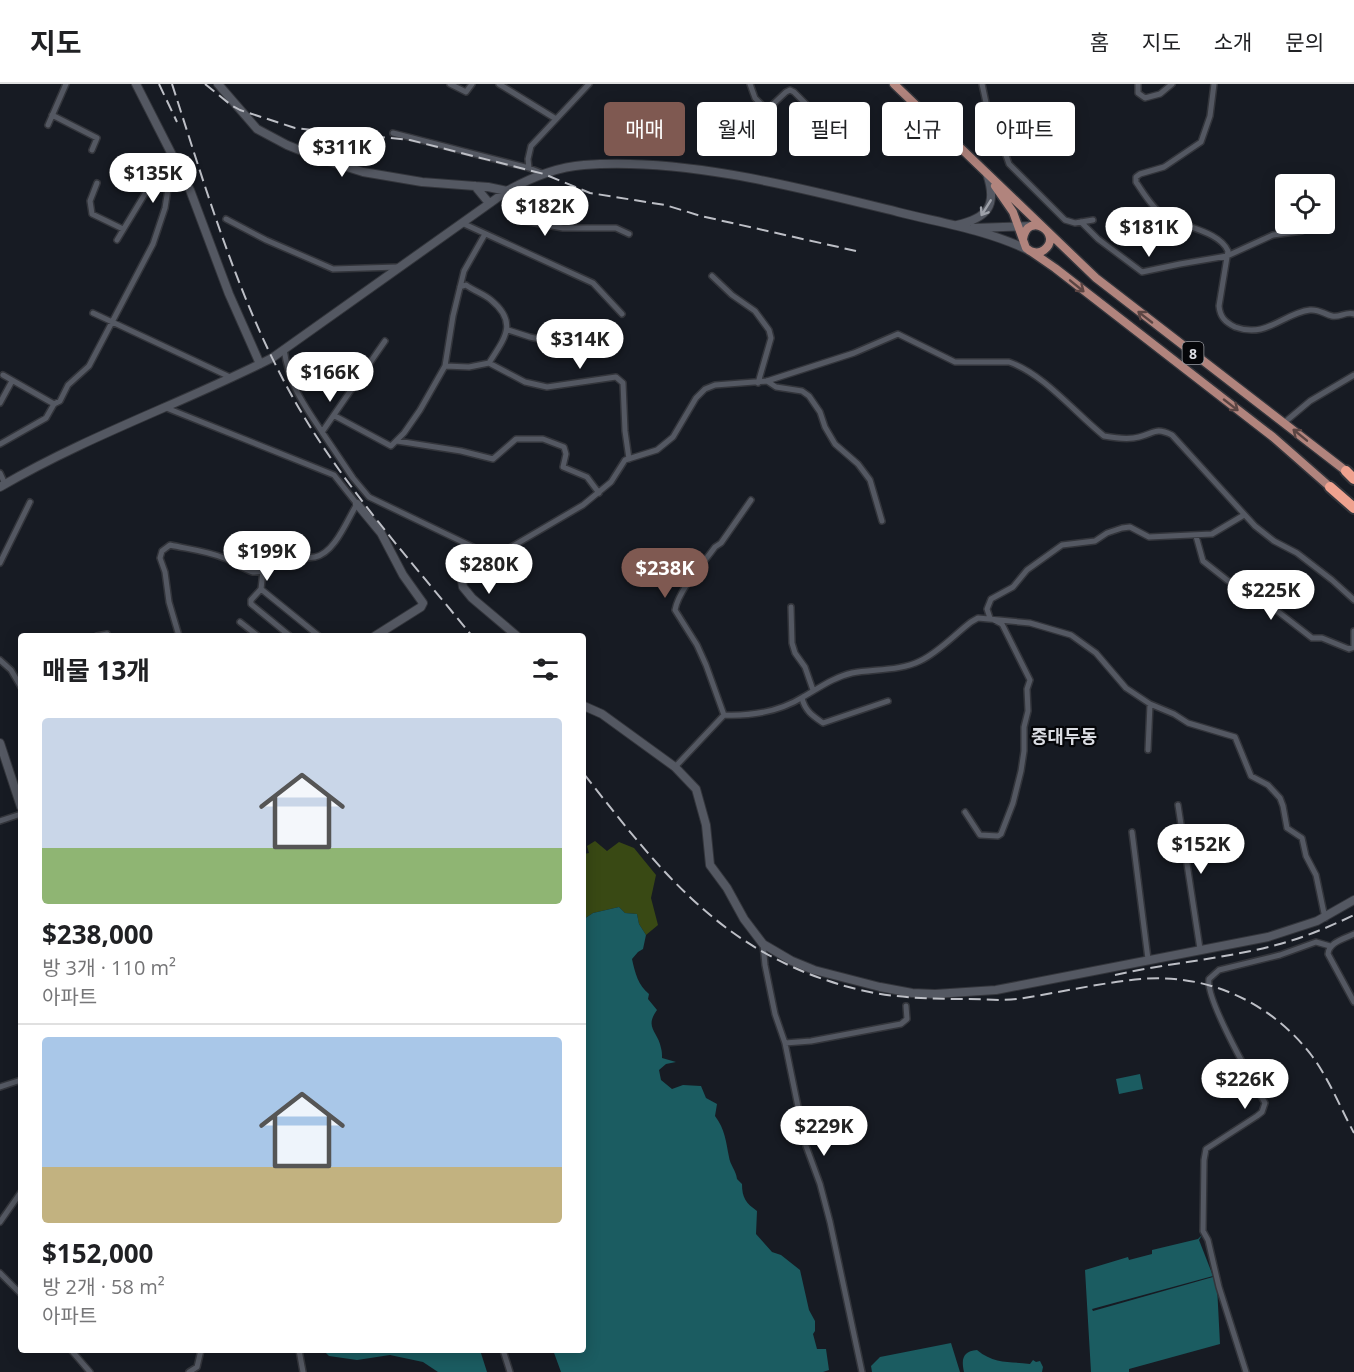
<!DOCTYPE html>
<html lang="ko">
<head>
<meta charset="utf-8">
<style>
	body { margin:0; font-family:"Open Sans","Noto Sans KR",sans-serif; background:#f6f6f6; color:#202124; height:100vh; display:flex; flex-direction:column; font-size:22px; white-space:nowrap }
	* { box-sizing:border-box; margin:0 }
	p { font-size:20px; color:#757577 }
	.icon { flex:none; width:33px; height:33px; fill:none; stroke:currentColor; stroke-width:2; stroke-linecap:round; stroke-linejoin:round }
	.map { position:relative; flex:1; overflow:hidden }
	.panel { position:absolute; left:18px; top:549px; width:568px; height:720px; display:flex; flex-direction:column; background:#fff; border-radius:6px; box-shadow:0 3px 15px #0003 }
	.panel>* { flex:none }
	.top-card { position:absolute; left:604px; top:18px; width:570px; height:54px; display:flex; gap:12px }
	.fabs { position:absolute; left:1275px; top:90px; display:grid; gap:12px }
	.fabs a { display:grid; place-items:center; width:60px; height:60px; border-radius:6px; background:#fff; box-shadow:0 3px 15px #0003; font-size:30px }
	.price { position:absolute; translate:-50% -51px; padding:0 14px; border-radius:21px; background:#fff; color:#222; font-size:20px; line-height:39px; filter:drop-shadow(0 2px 3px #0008) }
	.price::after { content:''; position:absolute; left:50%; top:36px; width:18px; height:14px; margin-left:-9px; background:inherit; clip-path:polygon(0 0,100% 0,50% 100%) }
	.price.active { background:#7f5951; color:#fff }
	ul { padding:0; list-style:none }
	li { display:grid; align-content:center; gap:12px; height:318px; padding:0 24px }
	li+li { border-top:2px solid #e0e0e0 }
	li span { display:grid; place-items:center; height:186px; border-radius:6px; color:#555 }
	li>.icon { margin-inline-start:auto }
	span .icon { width:108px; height:108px; fill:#fffc; stroke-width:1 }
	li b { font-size:26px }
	h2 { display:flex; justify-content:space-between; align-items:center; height:72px; padding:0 24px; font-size:26px }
	.tag { padding:0 21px; border-radius:6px; background:#fff; box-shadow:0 3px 15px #0003; font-size:21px; line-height:54px }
	.tag.active { background:#7f5951; color:#fff }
	header { display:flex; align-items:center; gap:36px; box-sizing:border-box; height:84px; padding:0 30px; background:#fff; border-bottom:2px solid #e0e0e0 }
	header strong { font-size:28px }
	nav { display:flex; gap:33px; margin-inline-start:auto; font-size:21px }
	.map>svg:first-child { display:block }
</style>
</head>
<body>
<header>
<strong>지도</strong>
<nav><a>홈</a><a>지도</a><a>소개</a><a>문의</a></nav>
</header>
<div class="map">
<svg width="1354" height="1288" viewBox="0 0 1354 1288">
	<rect width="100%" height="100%" fill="#171b23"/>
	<path fill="#394914" d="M595,757L607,767L619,758L634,764L656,791L651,814L658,841L646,851L639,840L637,830L625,829L619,823L593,829L584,835V788L586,792L584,770L589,769L587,762Z"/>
	<path fill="#1b5c61" d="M619,823L625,829L637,830L639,840L646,851L643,865L638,868L632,875C635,889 638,901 649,910L648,915L657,926C644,944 658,947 661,964C662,967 662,971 662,974L676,978L666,980L659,986L661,996L672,1005L683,1001L701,1002L706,1014L717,1020L715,1032C725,1045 726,1058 729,1073C730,1081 736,1086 737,1095L742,1100C742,1114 746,1119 757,1127L756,1150L772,1168L781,1171L800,1186L809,1226L815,1237V1247L813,1250L817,1265H826L829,1286L823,1288H561L553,1266H584V835L593,829Z
		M1140,990L1143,1005L1119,1010L1116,995Z
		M1202,1151L1199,1156L1213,1192L1092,1225L1093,1227L1213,1193L1217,1202L1220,1260L1129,1285V1288H1091L1085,1186L1128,1173L1129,1176L1152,1170V1166L1198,1155Z
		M951,1259L960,1288H872L871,1282L880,1273Z
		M323,1266H480L487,1288H438L423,1278L390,1271L357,1276L329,1272Z
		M977,1266C995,1281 1010,1277 1030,1280L1033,1276L1036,1278L1040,1277L1043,1283L1042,1288H964C961,1275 963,1267 977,1266Z"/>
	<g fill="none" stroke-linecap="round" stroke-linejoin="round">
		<g stroke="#33353b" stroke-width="8">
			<path id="street" d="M450,0L466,8L472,0
				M499,0L556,35
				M750,0L755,14L765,24L770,23L786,8L790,6L794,8L809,23
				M982,0L990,37L1001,57L1009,80L1065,136L1075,139L1093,136
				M1138,0V9L1145,14L1160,10L1172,0
				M1214,0L1210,32L1201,58L1164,83L1140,90L1136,93V98C1143,108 1152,124 1163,131C1180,143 1219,146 1228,167L1219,222C1220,233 1225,238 1235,243C1267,255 1283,229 1310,226C1319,225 1324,230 1332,232C1340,234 1346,227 1354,230
				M52,31L97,54L92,66
				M48,41L66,0
				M393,49L529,84L544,90
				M529,84L528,75L531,62L589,0
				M97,99L90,117L92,130L123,145
				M520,100L524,115L518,136L563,144H616L629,150
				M226,135L266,156L333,185L398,183
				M1081,138L1098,155L1142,188L1180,180L1227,172L1273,151L1302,147L1312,142
				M462,139L593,199L622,230
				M117,156L163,80L173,71
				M712,192L732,211L755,227L769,246L771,254L758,299
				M460,203L466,201C474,207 484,210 491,216C519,239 504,255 489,279
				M93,229L232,294
				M508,246L530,253L561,260
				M284,265C289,301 303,319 322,348L385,257
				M445,282L469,283L489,279L525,298L547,303L616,293L623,299L625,347L629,375
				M3,291L54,320L60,317L68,301L89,282L153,160L165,124L173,73
				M767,297L776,303L802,307L809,312L820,328L825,343L835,360L858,380L870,396L882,437
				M0,319L12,297
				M164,323L334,391L357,420C347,436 335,469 315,473C304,475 293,472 283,476C274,479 264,489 253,488C244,486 233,477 224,474C207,467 188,465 170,461L162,467L160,474L165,488L169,518L179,552
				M335,332L391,362L404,349L420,326L445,282L453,232L464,187L485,150
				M1285,338L1310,317L1354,291
				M322,348L353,394L369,413L494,473L583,421L611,398L625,376L657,366L673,353L696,314L705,305L715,301L767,297L854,269L898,250L955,278H1009C1044,290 1075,329 1104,352C1115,354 1128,356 1139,353C1155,349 1155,343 1172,351L1255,442L1274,457L1297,469L1332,496L1354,516
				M397,357L461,367L493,375L516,355H543L564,363L566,370L563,383L587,393L599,409
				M0,360L46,334L54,320
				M0,389L5,400
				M1196,452L1203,477L1227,496L1272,523L1312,554H1322L1349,565L1354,563V547
				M0,479L30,418
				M263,487L261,505L251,516V520L290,552
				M261,505L319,552
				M791,523L792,559L795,569L805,583L813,606
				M240,538L258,552
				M97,552L107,550
				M0,576L11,586L21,603
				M802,614C805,627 813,632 823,639L888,617
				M724,631L706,581L697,561L675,526C679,505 703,480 715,463L721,459L751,416
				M1148,666L1150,620
				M675,683L724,631C751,632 779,628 803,613C819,604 834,593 852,589C874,585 900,587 920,577C939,568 954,551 971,538L978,534L1030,539L1071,551L1096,569L1126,604L1150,620L1174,630L1188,639L1235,653L1251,692L1268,701L1280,714L1283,722L1287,744L1302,754L1306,772L1316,791L1325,834
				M1178,721L1200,865
				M965,728L980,751L998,752L1001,750L1013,719L1021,687L1024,667V643L1028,627L1027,605L1030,596L1002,540L990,534L987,525L991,515L1013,503L1027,486L1062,461L1095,457L1107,449L1122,444L1130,443L1149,453L1212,450L1244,431
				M0,737L21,730
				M1132,748L1148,875
				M1354,850C1344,855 1329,858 1328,870L1354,918
				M763,860L765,881L775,930L785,959L806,1062L820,1100L830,1138L862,1288
				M785,959L811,957L901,940L907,935L906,922
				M0,1003L21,996
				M0,1138L21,1108
				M0,1189L21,1210
				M71,1266L90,1288
				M299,1266L303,1288
				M503,1266L510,1288
				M189,1288L197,1283L201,1266
				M1246,1288L1219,1203L1208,1156L1203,1147L1204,1076L1206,1065L1257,1032L1262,1028L1265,1019C1253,998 1205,915 1209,895L1219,886L1280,871L1316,858L1330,862"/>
		</g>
		<g stroke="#33353b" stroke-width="10">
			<path id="secondary" d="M136,0L190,106L229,210L260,280
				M218,0L257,45L287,61L322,75L363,88L422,98L488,103L507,107
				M475,102L489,119
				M957,141C987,134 998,122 987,90
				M974,144L1033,142
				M0,403C87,352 183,319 272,274L507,107C530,94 557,83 584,81C684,73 801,104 898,128C941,139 987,146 1028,166
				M357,420L381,449L403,491L423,519L421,523L375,552
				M494,473L464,491L462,497L463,503L472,514L517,552
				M584,622L602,630L675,683L696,705L706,741L710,781L727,804L744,835L763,860L792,877L814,886L880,903L912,909L935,910L996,906L1268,853L1317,837L1354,816
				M0,659L21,723"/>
		</g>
		<g stroke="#33353b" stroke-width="11">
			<path id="primary" d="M894,0L1096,194L1346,387
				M995,102L1013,128L1026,164L1055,184L1273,353L1330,403
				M1023,155C1028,125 1064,151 1044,166C1040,169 1035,169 1030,167"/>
		</g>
		<g stroke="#33353b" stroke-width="14">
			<path id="highway" d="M1346,387L1354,395
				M1330,403L1354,424"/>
		</g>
		<use href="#street" stroke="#545862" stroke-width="5"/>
		<use href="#secondary" stroke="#545862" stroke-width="8"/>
		<use href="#primary" stroke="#b1847d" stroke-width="8"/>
		<use href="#highway" stroke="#efa28f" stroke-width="10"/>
		<path stroke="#bdbfc6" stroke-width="2" stroke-dasharray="12 6" stroke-linecap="butt" d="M159,0L177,38
			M172,0C209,114 243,233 306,336C353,413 416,483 472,552
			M205,0L231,21L240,26L295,44L410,56L544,90L590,109L665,121L701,132L856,167
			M584,690C664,792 726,873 860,906C895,914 930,915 966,915C983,915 1000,917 1017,915C1058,909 1099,899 1141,895C1208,889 1272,919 1312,972C1329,995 1340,1023 1354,1049
			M1115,891C1168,879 1223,875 1276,861C1303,854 1329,843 1354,831"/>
	</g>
	<defs><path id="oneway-shaft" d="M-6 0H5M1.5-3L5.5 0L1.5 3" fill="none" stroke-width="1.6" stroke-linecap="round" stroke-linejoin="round" transform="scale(1.5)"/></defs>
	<use stroke="#9ea1a9" href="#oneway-shaft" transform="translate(986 124) rotate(122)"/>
	<g stroke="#5b4543">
		<use href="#oneway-shaft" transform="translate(1077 202) rotate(39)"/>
		<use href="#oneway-shaft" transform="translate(1145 233) rotate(-142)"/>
		<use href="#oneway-shaft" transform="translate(1231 321) rotate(38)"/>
		<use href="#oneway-shaft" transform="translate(1300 351) rotate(-141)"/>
	</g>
	<g text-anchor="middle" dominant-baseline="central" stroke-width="4.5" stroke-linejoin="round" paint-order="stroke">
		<rect fill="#050609" stroke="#9b9ca2" stroke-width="1.5" x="1182.5" y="258" width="21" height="22" rx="4.5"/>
		<g font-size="14" font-weight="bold" fill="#dbdde3">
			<text x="1193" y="269">8</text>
		</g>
		<g font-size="18" font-weight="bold" fill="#dbdde3" stroke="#050609">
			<text x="1064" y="652">중대두동</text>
		</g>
	</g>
</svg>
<div class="fabs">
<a><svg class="icon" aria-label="locate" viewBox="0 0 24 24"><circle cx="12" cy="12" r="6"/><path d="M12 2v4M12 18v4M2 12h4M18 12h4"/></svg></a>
</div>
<b class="price" style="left:342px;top:94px">$311K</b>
<b class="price" style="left:153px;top:120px">$135K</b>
<b class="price" style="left:545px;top:153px">$182K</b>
<b class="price" style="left:1149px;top:174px">$181K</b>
<b class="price" style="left:580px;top:286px">$314K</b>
<b class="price" style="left:330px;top:319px">$166K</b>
<b class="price" style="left:267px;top:498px">$199K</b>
<b class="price" style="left:489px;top:511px">$280K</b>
<b class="price active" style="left:665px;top:515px">$238K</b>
<b class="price" style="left:1271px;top:537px">$225K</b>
<b class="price" style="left:1201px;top:791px">$152K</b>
<b class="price" style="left:1245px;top:1026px">$226K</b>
<b class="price" style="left:824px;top:1073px">$229K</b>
<div class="top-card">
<a class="tag active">매매</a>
<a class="tag">월세</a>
<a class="tag">필터</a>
<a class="tag">신규</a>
<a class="tag">아파트</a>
</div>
<section class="panel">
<h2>매물 13개<svg class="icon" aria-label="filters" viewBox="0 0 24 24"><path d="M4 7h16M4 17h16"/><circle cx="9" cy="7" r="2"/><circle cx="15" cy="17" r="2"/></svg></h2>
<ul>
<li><span style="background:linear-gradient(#c9d6e8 70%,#8fb573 0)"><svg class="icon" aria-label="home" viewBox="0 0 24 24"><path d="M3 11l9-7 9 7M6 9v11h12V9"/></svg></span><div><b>$238,000</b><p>방 3개 · 110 m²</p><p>아파트</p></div></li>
<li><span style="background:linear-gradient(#a9c7e8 70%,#c2b280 0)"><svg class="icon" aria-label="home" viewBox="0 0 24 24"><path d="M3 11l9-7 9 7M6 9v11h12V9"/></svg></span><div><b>$152,000</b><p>방 2개 · 58 m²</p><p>아파트</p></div></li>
</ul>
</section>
</div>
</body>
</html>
